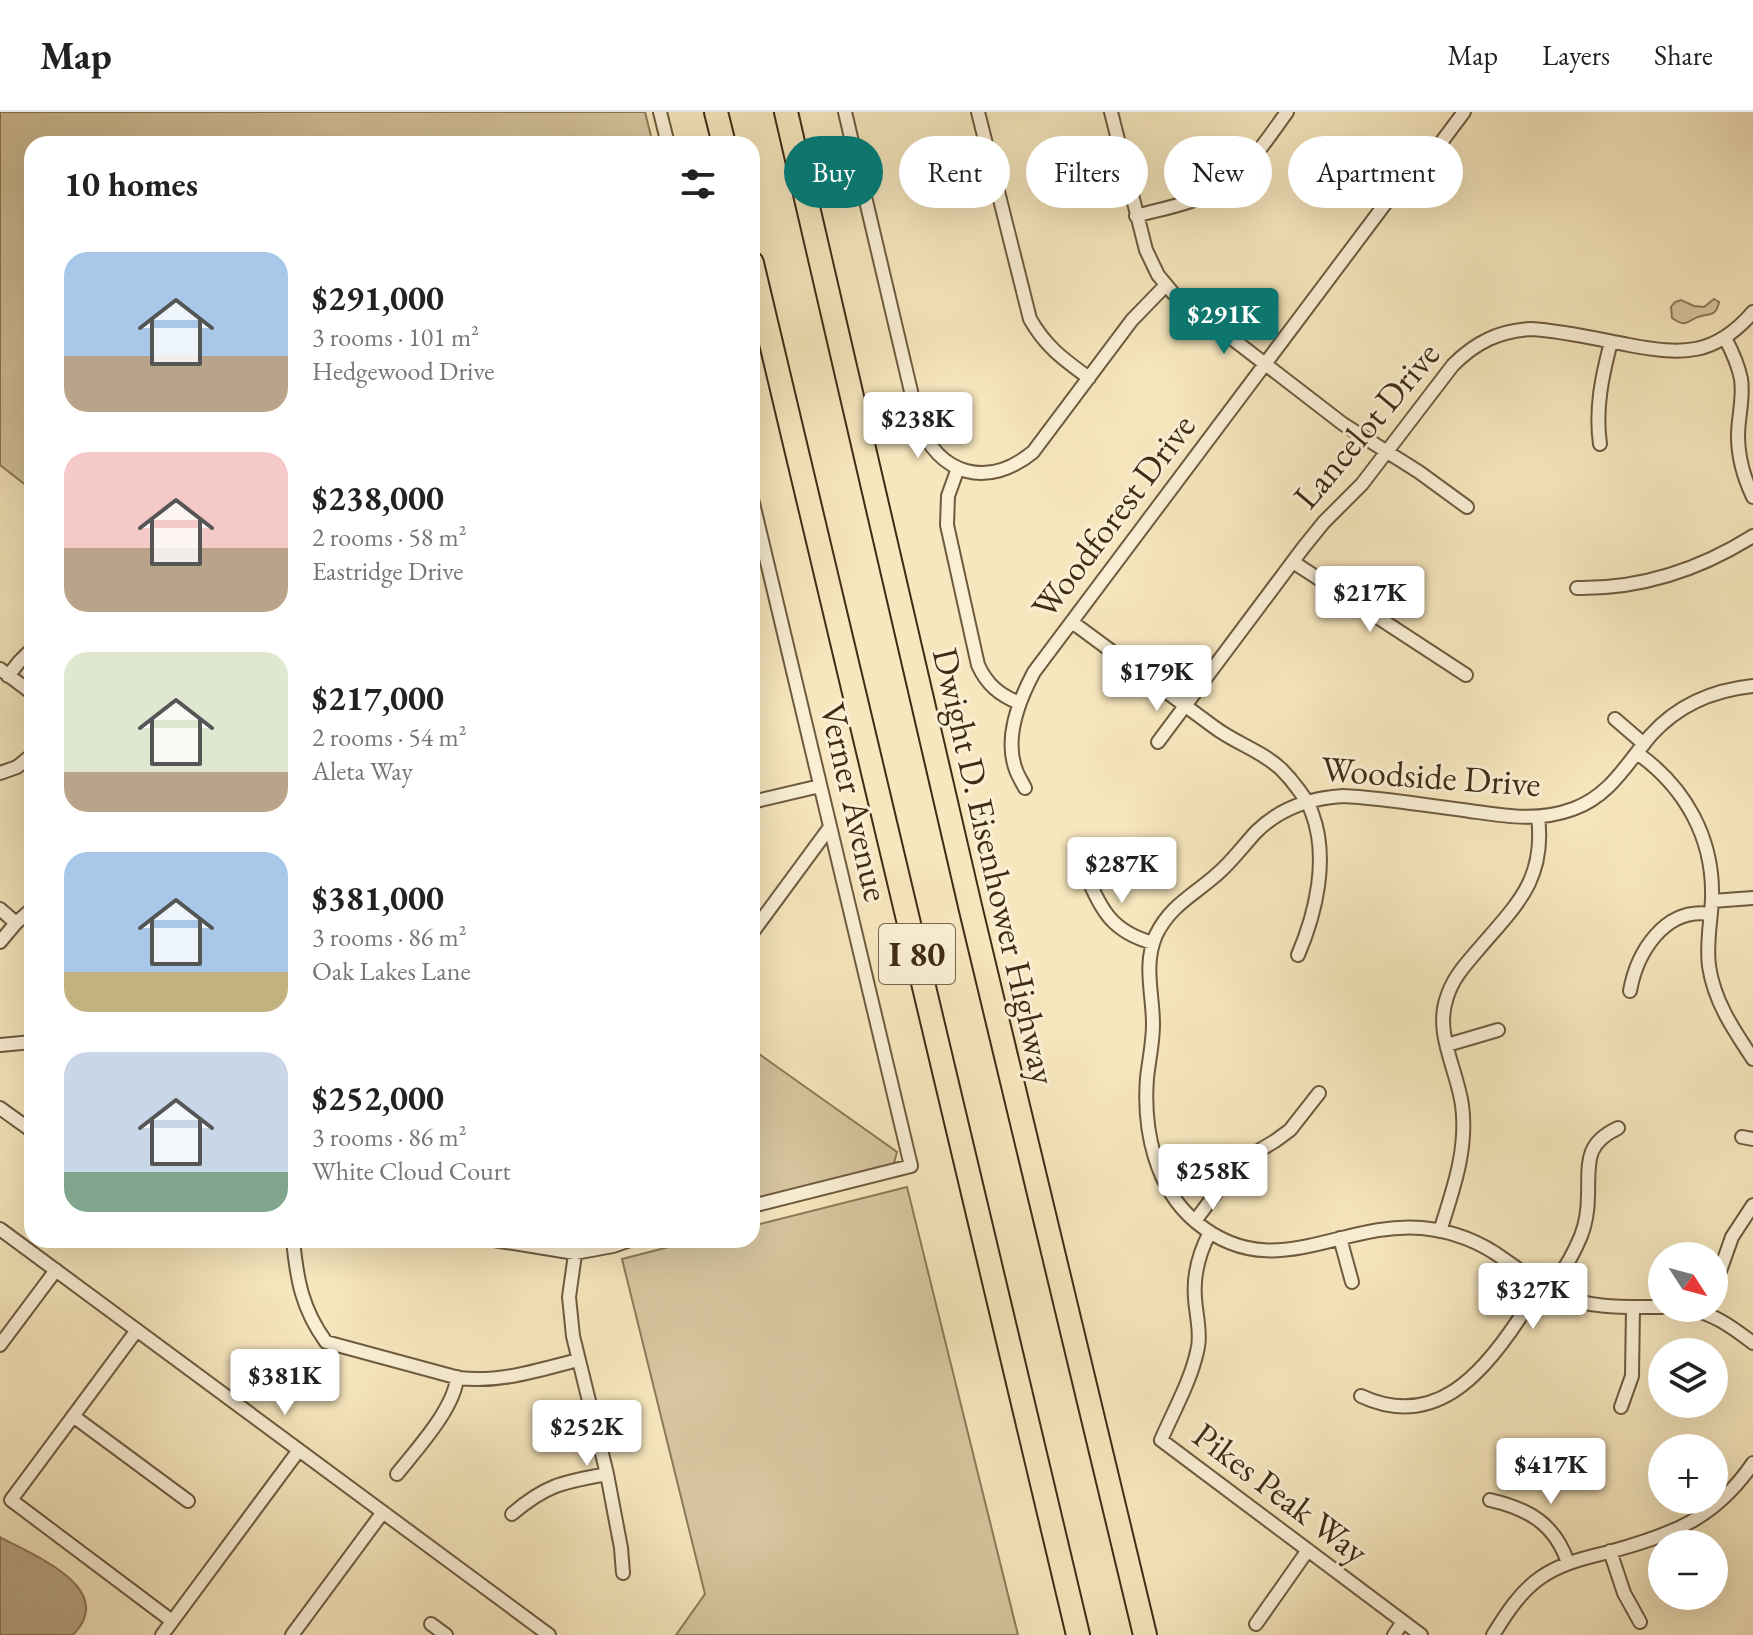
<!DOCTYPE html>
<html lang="en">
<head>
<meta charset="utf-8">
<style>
	body { margin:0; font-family:"EB Garamond",serif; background:#f2f2f2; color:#222; height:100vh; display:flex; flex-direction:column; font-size:30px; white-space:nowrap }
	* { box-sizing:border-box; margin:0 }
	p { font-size:26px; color:#767676 }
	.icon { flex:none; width:44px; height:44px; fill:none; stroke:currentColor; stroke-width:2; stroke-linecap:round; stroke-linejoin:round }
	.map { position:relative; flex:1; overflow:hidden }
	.sheet { position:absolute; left:24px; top:24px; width:736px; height:1112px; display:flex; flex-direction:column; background:#fff; border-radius:24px; box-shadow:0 8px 32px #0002 }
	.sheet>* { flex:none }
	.top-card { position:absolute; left:784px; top:24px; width:760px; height:72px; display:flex; gap:16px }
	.needle { width:52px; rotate:126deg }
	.tools { position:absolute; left:1648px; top:1130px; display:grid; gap:16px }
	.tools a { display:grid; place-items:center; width:80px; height:80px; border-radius:50%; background:#fff; box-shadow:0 8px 32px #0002; font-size:40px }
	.price { position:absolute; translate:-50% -68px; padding:0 18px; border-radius:8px; background:#fff; color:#222; font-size:26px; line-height:52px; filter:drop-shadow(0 2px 4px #0008) }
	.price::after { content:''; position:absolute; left:50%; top:48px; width:24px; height:18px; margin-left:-12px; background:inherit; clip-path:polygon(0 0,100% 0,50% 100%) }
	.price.on { background:#0f766e; color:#fff }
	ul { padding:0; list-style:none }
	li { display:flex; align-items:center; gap:24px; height:200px; padding:0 40px }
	li span { display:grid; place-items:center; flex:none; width:224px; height:160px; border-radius:24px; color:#555 }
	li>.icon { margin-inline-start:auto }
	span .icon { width:96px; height:96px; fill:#fffc; stroke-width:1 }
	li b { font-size:34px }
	h2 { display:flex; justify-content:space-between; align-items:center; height:96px; padding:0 40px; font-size:34px }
	.pill { padding:0 28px; border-radius:36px; background:#fff; box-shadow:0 8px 32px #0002; font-size:28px; line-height:72px }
	.pill.on { background:#0f766e; color:#fff }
	header { display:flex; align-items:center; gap:48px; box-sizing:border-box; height:112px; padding:0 40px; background:#fff; border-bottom:2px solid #e0e0e0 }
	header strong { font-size:38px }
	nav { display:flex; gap:44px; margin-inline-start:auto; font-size:28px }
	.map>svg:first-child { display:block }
</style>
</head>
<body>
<header>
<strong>Map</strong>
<nav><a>Map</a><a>Layers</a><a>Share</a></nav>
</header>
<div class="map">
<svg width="1753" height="1523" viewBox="0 0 1753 1523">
	<rect width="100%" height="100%" fill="#f7e7be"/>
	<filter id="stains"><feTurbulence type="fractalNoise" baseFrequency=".0025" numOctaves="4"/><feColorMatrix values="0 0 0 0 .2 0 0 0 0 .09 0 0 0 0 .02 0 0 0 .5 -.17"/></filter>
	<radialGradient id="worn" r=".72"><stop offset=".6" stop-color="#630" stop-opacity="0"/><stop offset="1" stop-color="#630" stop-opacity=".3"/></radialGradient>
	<path fill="#d8c7a1" stroke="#8c7a5b" stroke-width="2" d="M0,0H645L653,32H32V378L0,353Z
		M1714,187L1719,190C1716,205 1710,201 1698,205C1694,206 1690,210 1685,211C1680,212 1677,209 1672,206L1671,195L1675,190L1681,188L1694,194L1704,195Z
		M752,937L897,1040L892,1058L752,1093Z
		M907,1075L1018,1523H676L705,1482L622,1147L696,1128H752V1114Z"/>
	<path fill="#b9a785" stroke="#897658" stroke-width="2" d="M0,1425C32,1443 119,1476 73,1523H0Z"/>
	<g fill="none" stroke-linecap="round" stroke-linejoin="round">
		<g stroke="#6e5b3f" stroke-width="16">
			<path id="street" d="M660,0L668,32
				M845,0L918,309C939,364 988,377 1033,340L1132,208L1166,173
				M978,0L1030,207C1046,235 1063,247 1089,266
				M1111,0L1146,138L1158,163L1173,181L1343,312L1419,360L1467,395
				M1136,104C1160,97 1187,93 1209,82C1244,65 1265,30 1287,0
				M1725,226C1732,239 1738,252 1741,267C1744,286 1738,305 1738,324C1738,346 1744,366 1753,385
				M1600,332C1595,297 1602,264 1611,230
				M958,356L948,384L947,413L978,553C987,573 1000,583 1019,591
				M752,387L911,1054L752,1094
				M1293,450L1466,563
				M1577,476C1642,477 1699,458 1753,424
				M1072,510C1119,545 1166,580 1214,615C1235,631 1262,639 1281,657C1291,667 1308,688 1312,701C1329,746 1316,801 1298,843
				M0,557L32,581
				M8,564L19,550L32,537
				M1615,607L1644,632
				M1158,630L1303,436L1324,410L1362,372L1453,253C1476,230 1499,219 1531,217C1564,219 1597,227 1629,233C1683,243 1715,244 1753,200
				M1637,641C1685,675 1714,726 1712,787C1711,809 1706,831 1709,854C1714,889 1733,917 1753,947
				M0,661L17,655L32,643
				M1025,676C1022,670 1018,664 1016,658C1004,627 1019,588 1034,560L1388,88L1434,40L1464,0
				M752,690L820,674
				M1086,762C1101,799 1113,820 1153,831
				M1712,789L1753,786
				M0,797L16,811
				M752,821L830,715
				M0,830L16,811L32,797
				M1630,879C1637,840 1665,795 1710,802
				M0,933L32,930
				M1447,933L1498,918
				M0,996L32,1019
				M1742,1025L1753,1027
				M1195,1109L1233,1058L1245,1047L1275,1029L1290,1018L1319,981
				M0,1117L549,1523
				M1440,1119C1453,1078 1468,1037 1462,993C1457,957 1434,921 1447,885C1453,866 1465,853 1477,839C1515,794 1546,769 1538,705
				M1210,1120C1199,1141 1193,1162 1195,1186C1196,1203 1201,1219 1198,1235C1192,1267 1174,1298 1161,1328L1421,1523
				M1340,1126L1352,1170
				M293,1128C297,1168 302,1197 326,1230L459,1266C500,1271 539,1258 578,1248
				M494,1128L575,1141L613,1134L630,1128
				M577,1128L569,1185L573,1224L607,1362L621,1436L623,1461
				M1714,1176L1732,1125L1753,1093
				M1662,1195C1626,1195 1588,1197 1555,1181C1537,1173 1522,1159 1505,1148C1481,1130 1452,1119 1422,1116C1339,1109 1273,1174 1196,1110C1155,1076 1143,1017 1147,966C1149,948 1153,931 1153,912C1153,882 1143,853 1156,823C1170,794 1192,784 1215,764C1231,751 1242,735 1256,720C1280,696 1310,686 1343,684C1385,686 1428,694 1470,699C1505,704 1538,710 1573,697C1610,684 1627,651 1651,623C1678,593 1714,578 1753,574
				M1686,1196C1713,1201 1732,1215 1753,1231
				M137,1218L11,1388L172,1509
				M0,1233L56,1158
				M1361,1284C1434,1318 1482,1263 1519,1207C1524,1200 1527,1192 1532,1186C1539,1178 1549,1174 1556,1167C1566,1156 1575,1138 1581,1124C1586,1111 1588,1097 1588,1083C1589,1051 1584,1032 1618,1016
				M1621,1295L1632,1264L1633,1195
				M73,1304L188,1389
				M397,1362C416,1338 455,1296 457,1265
				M1490,1388C1529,1397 1555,1412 1568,1451
				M512,1402C547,1372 564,1370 607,1362
				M1610,1439L1624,1481L1640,1510
				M431,1512L446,1523
				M1256,1512L1308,1438
				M162,1523L299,1338
				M292,1523L383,1400
				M1394,1523L1403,1510
				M1493,1523C1506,1502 1520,1480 1540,1466C1561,1451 1585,1446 1609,1440C1671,1423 1715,1407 1753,1351"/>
		</g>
		<g stroke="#402c15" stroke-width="26">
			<path id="highway" d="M716,0L724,32
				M786,0C902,509 1021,1016 1145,1523
				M752,151L1078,1523"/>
		</g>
		<use href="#street" stroke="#faefd5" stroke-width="12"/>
		<use href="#highway" stroke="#f7e7be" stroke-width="22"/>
	</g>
	<g text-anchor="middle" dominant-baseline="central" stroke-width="6" stroke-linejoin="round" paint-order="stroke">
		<rect fill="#faefd5" stroke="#78664f" stroke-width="2" x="879" y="812" width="76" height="60" rx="6"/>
		<g font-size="34" font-weight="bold" fill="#402c15">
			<text x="917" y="842">I 80</text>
		</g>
		<g font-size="36" fill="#402c15" stroke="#faefd5">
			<text transform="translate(1366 313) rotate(-50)">Lancelot Drive</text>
			<text transform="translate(1113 404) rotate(-53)">Woodforest Drive</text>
			<text transform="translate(1431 664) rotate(4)">Woodside Drive</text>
			<text transform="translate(855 690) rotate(77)">Verner Avenue</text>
			<text transform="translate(995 754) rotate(77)">Dwight D. Eisenhower Highway</text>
			<text transform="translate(1281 1381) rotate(37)">Pikes Peak Way</text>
		</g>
	</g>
	<rect width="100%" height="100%" filter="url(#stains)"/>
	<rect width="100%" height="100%" fill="url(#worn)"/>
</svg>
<div class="tools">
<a><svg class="needle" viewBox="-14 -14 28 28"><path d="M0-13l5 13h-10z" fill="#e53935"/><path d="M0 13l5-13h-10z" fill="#767676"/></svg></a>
<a><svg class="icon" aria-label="layers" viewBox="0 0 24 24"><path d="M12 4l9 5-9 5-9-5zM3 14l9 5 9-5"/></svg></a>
<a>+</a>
<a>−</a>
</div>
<b class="price on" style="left:1224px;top:244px">$291K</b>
<b class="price" style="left:918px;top:348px">$238K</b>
<b class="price" style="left:1370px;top:522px">$217K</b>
<b class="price" style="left:1157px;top:601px">$179K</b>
<b class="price" style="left:1122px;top:793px">$287K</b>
<b class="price" style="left:1213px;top:1100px">$258K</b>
<b class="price" style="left:1533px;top:1219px">$327K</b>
<b class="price" style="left:285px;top:1305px">$381K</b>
<b class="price" style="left:587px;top:1356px">$252K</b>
<b class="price" style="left:1551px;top:1394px">$417K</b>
<div class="top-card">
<a class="pill on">Buy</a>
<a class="pill">Rent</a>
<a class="pill">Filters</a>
<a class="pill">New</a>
<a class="pill">Apartment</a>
</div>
<section class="sheet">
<h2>10 homes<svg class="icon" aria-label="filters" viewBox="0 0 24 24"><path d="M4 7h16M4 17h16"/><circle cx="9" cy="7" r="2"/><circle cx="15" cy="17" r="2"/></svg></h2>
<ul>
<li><span style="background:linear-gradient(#a9c7e8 65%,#b9a48a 0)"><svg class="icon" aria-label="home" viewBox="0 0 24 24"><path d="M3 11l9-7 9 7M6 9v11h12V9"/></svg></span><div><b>$291,000</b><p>3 rooms · 101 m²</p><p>Hedgewood Drive</p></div></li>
<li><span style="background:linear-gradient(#f6c9c9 60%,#b9a48a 0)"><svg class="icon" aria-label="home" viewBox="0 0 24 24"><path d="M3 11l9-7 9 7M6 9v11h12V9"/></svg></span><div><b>$238,000</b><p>2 rooms · 58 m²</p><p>Eastridge Drive</p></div></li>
<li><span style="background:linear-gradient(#dfe7d0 75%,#b9a48a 0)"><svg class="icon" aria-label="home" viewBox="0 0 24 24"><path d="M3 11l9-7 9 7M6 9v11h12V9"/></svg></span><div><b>$217,000</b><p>2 rooms · 54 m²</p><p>Aleta Way</p></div></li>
<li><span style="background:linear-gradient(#a9c7e8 75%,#c2b280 0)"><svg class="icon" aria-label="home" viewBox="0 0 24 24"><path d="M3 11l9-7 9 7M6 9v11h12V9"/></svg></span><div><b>$381,000</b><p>3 rooms · 86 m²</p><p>Oak Lakes Lane</p></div></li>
<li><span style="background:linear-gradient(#c9d6e8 75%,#7fa58c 0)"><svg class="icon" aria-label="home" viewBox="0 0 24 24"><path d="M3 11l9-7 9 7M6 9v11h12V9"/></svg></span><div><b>$252,000</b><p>3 rooms · 86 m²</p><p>White Cloud Court</p></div></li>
</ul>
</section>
</div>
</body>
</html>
